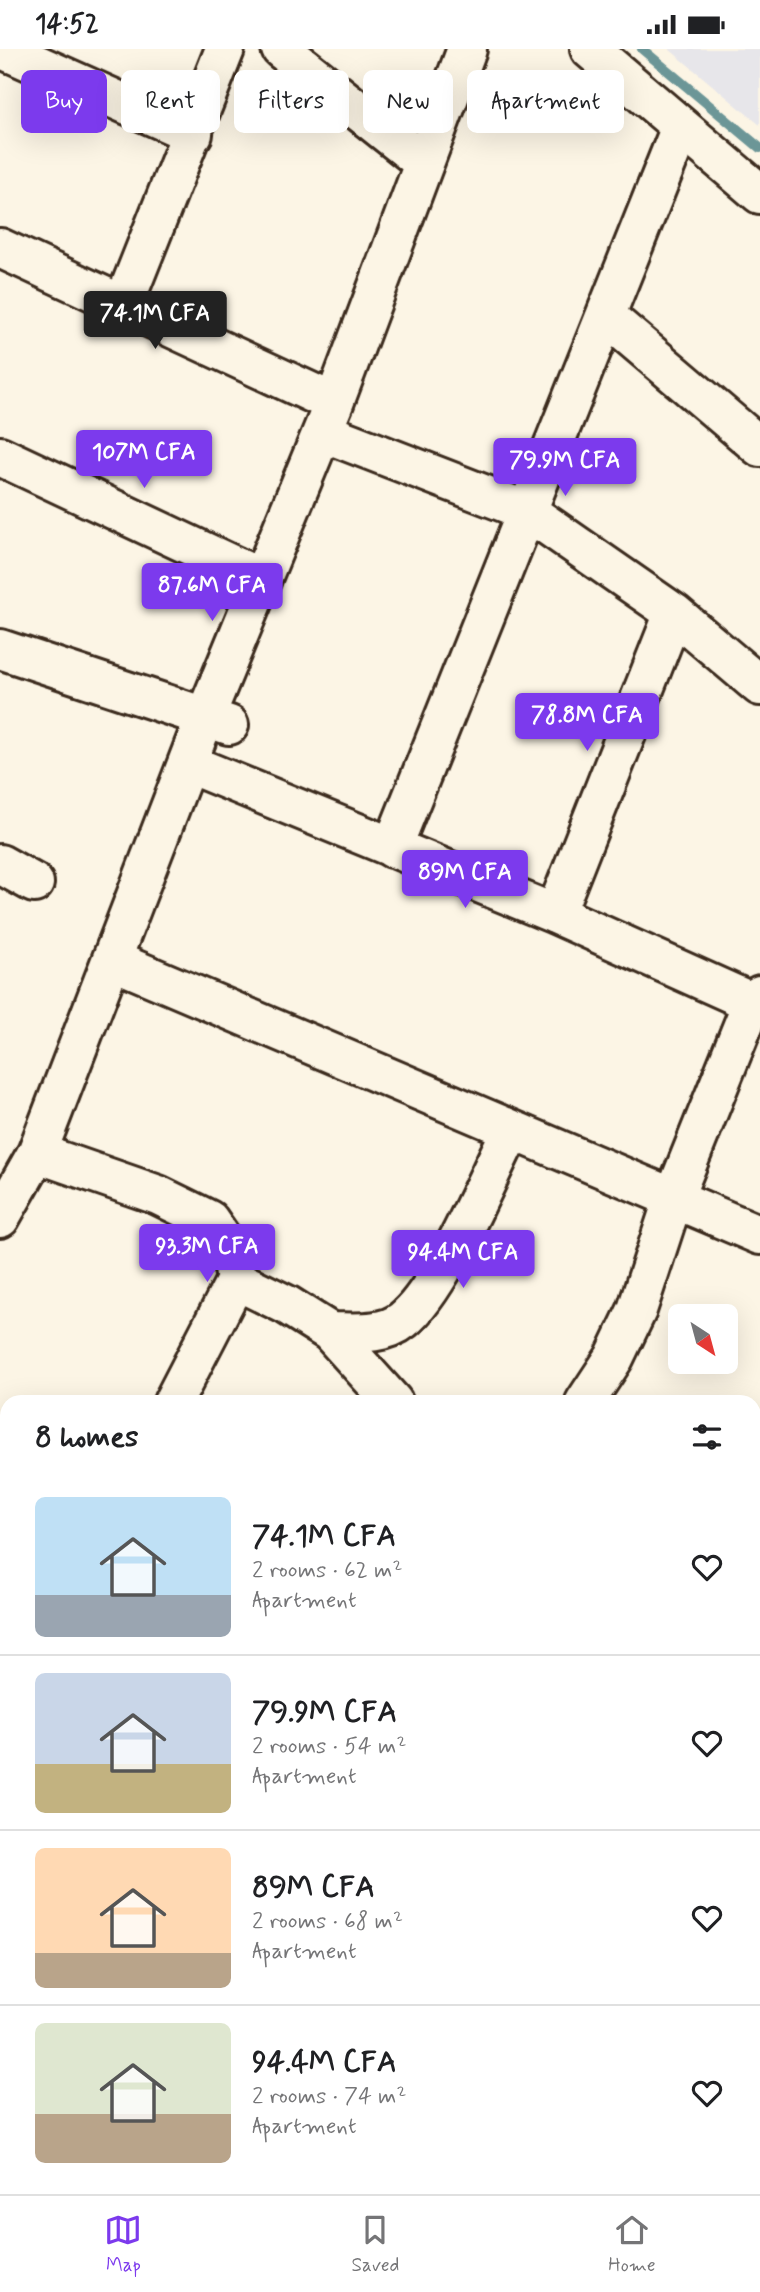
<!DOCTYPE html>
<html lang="en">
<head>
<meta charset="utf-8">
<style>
	body { margin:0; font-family:Mynerve,sans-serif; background:#f2f2f2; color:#202124; height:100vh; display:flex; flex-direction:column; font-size:26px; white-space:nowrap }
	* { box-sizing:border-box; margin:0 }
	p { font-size:23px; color:#757577 }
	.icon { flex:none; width:38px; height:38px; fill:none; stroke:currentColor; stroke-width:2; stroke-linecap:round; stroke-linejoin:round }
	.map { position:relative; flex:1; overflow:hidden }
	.details { position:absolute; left:0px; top:1346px; width:761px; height:800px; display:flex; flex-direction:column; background:#fff; border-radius:21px 21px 0 0; box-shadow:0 7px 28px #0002 }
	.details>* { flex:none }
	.hud { position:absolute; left:21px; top:21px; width:719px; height:63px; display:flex; gap:14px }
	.needle { width:46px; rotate:144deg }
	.controls { position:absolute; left:668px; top:1255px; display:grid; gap:14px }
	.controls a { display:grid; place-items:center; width:70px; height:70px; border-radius:10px; background:#fff; box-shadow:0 7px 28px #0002; font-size:35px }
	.price { position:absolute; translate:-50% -60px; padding:0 16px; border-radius:7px; background:#7c3aed; color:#fff; font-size:23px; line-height:46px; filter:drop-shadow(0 2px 4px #0008) }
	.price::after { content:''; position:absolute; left:50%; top:42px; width:21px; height:16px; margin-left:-10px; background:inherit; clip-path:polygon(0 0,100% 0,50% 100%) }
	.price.active { background:#222; color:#fff }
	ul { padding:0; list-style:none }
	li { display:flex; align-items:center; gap:21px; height:175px; padding:0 35px }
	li+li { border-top:2px solid #e0e0e0 }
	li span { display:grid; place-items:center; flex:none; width:196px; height:140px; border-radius:10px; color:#555 }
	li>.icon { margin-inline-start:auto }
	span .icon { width:84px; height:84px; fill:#fffc; stroke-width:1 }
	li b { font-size:30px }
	h2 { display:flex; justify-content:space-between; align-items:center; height:84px; padding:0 35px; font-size:30px }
	.chip { padding:0 24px; border-radius:10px; background:#fff; box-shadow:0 7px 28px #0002; font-size:24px; line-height:63px }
	.chip.active { background:#7c3aed; color:#fff }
	.status { display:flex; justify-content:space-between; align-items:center; height:49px; padding:0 35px; background:#fff; direction:ltr }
	.status svg { height:19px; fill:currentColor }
	.tabs { display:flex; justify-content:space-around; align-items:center; height:98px; border-top:2px solid #e0e0e0; background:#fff; font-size:19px; color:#757577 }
	.tabs a { display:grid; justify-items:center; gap:4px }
	.tabs .active { color:#7c3aed }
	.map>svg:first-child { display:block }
</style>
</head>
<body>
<div class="status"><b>14:52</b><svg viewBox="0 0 49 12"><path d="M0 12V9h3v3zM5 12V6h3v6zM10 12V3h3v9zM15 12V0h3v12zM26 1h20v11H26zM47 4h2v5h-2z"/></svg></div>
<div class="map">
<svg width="760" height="2145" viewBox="0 0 760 2145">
	<rect width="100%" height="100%" fill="#fcf5e5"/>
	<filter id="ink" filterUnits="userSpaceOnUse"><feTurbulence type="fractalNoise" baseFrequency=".0143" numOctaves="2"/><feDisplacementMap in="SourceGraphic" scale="14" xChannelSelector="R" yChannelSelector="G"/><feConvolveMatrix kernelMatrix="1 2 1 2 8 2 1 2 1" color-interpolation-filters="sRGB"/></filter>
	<g filter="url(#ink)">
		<path fill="#e7e6ea" d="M669,0H760V76Z"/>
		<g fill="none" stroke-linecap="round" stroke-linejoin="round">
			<path stroke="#6c9697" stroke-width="10" d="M642,0L760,99"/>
			<g stroke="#3b2a1e" stroke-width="44">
				<path id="minor" d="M2,0L193,85
					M281,0L424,114
					M590,0L760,145
					M0,199L334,354
					M124,254L225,0
					M607,268L760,398
					M323,383L527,462L674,564L760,637
					M0,407L262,530
					M0,600L229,676
					M189,715L555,865L760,957
					M392,799L681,78
					M0,815L34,834
					M555,865L674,564
					M112,911L760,1186
					M37,1104L158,1146L209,1171L231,1203L236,1231L287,1256L330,1283L393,1353
					M0,1169L37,1104L205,668L334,354L467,0
					M330,1283C353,1283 384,1287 403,1271C442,1240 486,1130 511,1082
					M173,1353L236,1231
					M585,1353L614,1309L637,1261L674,1148L752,954L760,946
					M754,1432L760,1427
					M0,1533L7,1535
					M754,1785L760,1801
					M4,1873L7,1847
					M0,2126L7,2120
					M409,2138L413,2145
					M612,2138L616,2145
					M359,2145L366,2138
					M752,2145L760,2140"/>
			</g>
			<use href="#minor" stroke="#fcf5e5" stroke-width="38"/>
		</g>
	</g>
</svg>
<div class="controls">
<a><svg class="needle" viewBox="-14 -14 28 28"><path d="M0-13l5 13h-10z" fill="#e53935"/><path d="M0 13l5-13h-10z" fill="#757577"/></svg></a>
</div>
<b class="price active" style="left:155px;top:302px">74.1M CFA</b>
<b class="price" style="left:144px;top:441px">107M CFA</b>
<b class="price" style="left:565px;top:449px">79.9M CFA</b>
<b class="price" style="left:212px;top:574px">87.6M CFA</b>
<b class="price" style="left:587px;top:704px">78.8M CFA</b>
<b class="price" style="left:465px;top:861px">89M CFA</b>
<b class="price" style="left:207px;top:1235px">93.3M CFA</b>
<b class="price" style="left:463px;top:1241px">94.4M CFA</b>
<div class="hud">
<a class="chip active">Buy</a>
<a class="chip">Rent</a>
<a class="chip">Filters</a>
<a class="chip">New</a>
<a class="chip">Apartment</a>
</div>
<section class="details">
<h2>8 homes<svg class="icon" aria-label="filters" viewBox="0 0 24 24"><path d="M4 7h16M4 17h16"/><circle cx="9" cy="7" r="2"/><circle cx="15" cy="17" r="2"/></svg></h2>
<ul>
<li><span style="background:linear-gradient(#bfe0f5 70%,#9aa5b1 0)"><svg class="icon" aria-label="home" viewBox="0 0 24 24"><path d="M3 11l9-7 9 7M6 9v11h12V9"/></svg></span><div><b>74.1M CFA</b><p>2 rooms · 62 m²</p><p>Apartment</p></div><svg class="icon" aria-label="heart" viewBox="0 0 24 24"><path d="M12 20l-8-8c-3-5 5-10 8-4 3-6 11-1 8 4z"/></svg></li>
<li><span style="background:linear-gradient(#c9d6e8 65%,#c2b280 0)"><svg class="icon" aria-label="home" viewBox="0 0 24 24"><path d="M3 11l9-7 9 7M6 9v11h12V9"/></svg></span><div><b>79.9M CFA</b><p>2 rooms · 54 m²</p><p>Apartment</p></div><svg class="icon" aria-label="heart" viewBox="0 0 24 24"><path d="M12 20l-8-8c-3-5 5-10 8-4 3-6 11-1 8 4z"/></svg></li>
<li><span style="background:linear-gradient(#ffd9b3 75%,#b9a48a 0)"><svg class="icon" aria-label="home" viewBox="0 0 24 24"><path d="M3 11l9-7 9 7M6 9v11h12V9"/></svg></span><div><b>89M CFA</b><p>2 rooms · 68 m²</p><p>Apartment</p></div><svg class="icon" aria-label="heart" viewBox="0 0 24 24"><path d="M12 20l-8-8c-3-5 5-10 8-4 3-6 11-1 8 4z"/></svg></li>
<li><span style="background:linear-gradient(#dfe7d0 65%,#b9a48a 0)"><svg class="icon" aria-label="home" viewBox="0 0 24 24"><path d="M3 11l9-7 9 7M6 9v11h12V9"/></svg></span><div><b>94.4M CFA</b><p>2 rooms · 74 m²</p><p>Apartment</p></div><svg class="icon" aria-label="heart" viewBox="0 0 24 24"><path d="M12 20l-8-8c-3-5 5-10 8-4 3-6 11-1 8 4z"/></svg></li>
</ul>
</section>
</div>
<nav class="tabs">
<a class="active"><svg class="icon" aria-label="map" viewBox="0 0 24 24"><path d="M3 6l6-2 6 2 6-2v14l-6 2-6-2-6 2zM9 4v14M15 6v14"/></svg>Map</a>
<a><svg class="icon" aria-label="saved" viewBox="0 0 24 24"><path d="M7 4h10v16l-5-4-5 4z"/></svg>Saved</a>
<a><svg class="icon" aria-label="home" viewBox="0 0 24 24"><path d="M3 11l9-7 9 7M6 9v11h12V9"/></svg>Home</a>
</nav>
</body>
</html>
